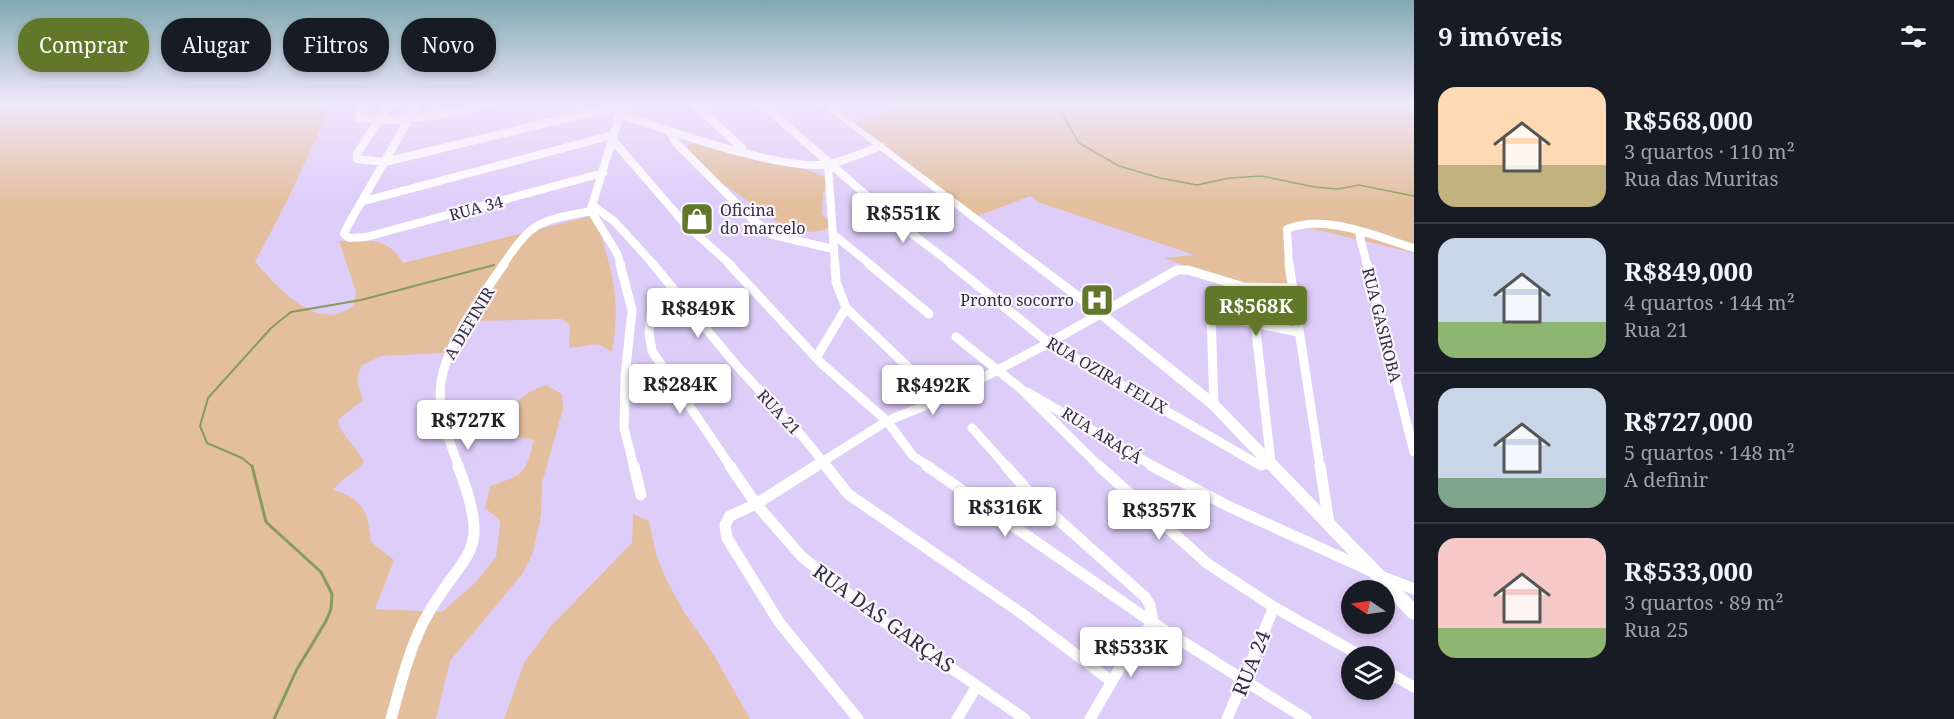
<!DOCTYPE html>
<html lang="pt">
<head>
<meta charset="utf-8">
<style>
	body { margin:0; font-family:"Noto Serif",serif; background:#20242c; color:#f1f3f6; height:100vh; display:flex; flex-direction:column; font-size:22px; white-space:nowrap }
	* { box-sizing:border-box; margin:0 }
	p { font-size:20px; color:#9ea1a6 }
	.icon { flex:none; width:33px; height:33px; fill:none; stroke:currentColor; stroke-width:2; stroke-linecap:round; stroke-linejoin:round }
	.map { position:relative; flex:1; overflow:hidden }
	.panel { display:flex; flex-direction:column; background:#171b24; width:540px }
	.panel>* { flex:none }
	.top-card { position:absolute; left:18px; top:18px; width:570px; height:54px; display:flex; gap:12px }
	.needle { width:39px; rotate:283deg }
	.buttons { position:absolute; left:1341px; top:580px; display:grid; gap:12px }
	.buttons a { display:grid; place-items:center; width:54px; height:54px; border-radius:50%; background:#171b24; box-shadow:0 3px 9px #0003; font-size:30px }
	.price { position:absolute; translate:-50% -51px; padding:0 14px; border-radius:6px; background:#fff; color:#222; font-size:20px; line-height:39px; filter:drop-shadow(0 2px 3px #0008) }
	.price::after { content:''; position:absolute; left:50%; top:36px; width:18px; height:14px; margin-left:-9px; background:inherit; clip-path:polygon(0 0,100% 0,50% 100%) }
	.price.active { background:#61782a; color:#fff }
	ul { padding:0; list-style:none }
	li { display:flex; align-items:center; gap:18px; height:150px; padding:0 24px }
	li+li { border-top:2px solid #363941 }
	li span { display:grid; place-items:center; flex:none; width:168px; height:120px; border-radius:18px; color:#555 }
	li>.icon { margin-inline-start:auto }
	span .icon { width:72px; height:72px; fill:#fffc; stroke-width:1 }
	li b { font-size:26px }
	h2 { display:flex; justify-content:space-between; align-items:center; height:72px; padding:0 24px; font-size:26px }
	.pill { padding:0 21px; border-radius:24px; background:#171b24; box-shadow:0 3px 9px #0003; font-size:21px; line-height:54px }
	.pill.active { background:#61782a; color:#fff }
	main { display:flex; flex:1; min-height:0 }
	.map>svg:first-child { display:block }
</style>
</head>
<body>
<main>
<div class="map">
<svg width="1414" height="719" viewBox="0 0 1414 719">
	<rect width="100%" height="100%" fill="#dfcdf9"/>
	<path fill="#e3bf9e" d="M0,103H333L285,205L255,262C278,287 317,334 353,306L356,292L339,241C366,240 388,236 403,263L595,215C611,269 622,295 612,352L598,344L569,348L570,325L561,319L472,321L455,346L446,353L381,356L361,366L357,380L363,400L338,420C337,430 359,450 364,462C355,474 342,477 333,490C364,499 368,512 371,542L394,560L375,609L442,612L475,583L496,557L500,524V520L485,508L490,486C525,473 524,477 534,440L511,436C512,406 515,396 546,385L562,394L563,409L542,483L541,515L533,553L523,573L450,661L436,719H0Z
		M881,103H1414V253L1301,226L1288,231L1294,284L1229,283L1164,258L1194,255L1038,202L1030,196L973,218L851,126L891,110Z
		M698,140L799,167L829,178L823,193L822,214L833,225L821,231L809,232L786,228L712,176L687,147Z
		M633,514L649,521L656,554L667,581L684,612L714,655L750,719H504L524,663L551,626L632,543Z"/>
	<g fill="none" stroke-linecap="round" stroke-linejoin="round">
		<path stroke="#879c5c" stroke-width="1.5" d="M1059,103L1062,114L1079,143L1119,166L1160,178L1197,185L1229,178L1262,176L1315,187L1338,189L1359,185L1414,196
			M0,107L9,103"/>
		<path stroke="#879c5c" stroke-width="2" d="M253,467L242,458L207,443L200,426L208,398L271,328L291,312L361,300L494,265"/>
		<path stroke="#879c5c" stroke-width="3" d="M252,466L266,522L321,572L332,594L331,609L326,621L296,671L274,719"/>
		<path stroke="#fff" stroke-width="8" d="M365,103L359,118C406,123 447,114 492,103
			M390,103L357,154V159L385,162L604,109L622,107
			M418,103L347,227L344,234L349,238L366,237L603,173
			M693,103L742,148
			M761,103L898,223L953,265
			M620,114C666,130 784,172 829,164C846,161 864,152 881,146
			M669,131L677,144L752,219L773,235L833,249
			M612,139L685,224L731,265
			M828,164L835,265
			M364,201L613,135
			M592,205L615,222L654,265
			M591,209L621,110
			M591,211L617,253L621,265
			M1359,233L1367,265
			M834,235L871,265
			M503,265C532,221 539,221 591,211
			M1289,265L1287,229C1325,213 1377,237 1414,248"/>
		<path stroke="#fff" stroke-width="9" d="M620,264L632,310L625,377L624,428L634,467
			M653,264L736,365L803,437L827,467
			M729,264L821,363L887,421L913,456L930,467
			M869,264L929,314
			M951,264L1049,343L1261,466L1271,463L1255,323
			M1289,264L1320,467
			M1367,264L1414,452
			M846,308L927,385
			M651,313L649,333L652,351L731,467
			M956,337L1020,388L1100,467
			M816,358L846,308L836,282L835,264
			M1027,392L1155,467
			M1214,405L1211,314L1298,332
			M972,428L1007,467
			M459,467C449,441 437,411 441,382C448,340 480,299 504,264
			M814,467L887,421L944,398L1049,343L1177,270H1188L1244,287L1291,288"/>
		<path stroke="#fff" stroke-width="11" d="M634,466L641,495
			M730,466L756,504L802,557L883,621L1025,719
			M816,466L756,504L730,516L725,525L727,538L779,622L858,719
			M826,466L848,494L1021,613L1111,681
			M927,466L1153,623L1306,719
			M1006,466L1033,497L1145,597L1150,605L1153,623
			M1099,466L1208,564L1274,607L1363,657
			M1152,466L1230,507L1371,571
			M1320,466L1329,523
			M1383,577L1414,589
			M1384,670L1414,687
			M391,719C400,687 408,653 423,623C462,548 495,561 458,466
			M957,719L977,686
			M1090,719L1132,647L1153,623
			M1227,719L1274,607"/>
		<path fill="#fff" fill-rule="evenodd" d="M819,103H828L1105,311L1218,401L1414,602V620L1409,618L1210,409L1097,317Z"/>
	</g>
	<linearGradient id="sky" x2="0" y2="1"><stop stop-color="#81aab0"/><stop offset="0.51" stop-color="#f1e8fc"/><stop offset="1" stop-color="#f1e8fc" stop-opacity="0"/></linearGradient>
	<rect width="1414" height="203" fill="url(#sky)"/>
	<defs>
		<g id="shop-square" transform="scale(1.725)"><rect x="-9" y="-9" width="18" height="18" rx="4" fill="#61782a" stroke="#f8f6fc"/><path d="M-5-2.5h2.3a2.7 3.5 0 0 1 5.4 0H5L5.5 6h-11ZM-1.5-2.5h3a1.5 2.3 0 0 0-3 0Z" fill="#fff"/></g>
		<g id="hospital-square" transform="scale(1.725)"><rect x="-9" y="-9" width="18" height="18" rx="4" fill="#61782a" stroke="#f8f6fc"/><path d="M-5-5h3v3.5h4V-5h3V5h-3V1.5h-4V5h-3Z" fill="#fff"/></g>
	</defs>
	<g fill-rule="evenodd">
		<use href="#shop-square" x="697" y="219"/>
		<use href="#hospital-square" x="1097" y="300"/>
	</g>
	<g text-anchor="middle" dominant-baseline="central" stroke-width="4.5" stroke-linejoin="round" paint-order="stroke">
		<g font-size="16" fill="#362d42" stroke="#f8f6fc">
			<text transform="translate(476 208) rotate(-15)">RUA 34</text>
			<text transform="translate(469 323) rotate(-59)">A DEFINIR</text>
			<text transform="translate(1382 325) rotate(76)">RUA GASIROBA</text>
			<text transform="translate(1107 375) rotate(30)">RUA OZIRA FELIX</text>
			<text transform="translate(779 412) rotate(47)">RUA 21</text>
			<text transform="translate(1102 435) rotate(32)">RUA ARAÇÁ</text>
		</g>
		<g font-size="16" fill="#362d42" stroke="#f8f6fc" text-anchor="start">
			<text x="720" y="210">Oficina<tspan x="720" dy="18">do marcelo</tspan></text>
			<text x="1074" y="300" text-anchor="end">Pronto socorro</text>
		</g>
		<g font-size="20" fill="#362d42" stroke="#f8f6fc">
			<text transform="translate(884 618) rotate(36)">RUA DAS GARÇAS</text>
			<text transform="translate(1251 663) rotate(-68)">RUA 24</text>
		</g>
	</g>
</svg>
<div class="buttons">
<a><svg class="needle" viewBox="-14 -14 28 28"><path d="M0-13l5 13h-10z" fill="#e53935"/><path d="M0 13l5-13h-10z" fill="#9ea1a6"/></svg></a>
<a><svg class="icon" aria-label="layers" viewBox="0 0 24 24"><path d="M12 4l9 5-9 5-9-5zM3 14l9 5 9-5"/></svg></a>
</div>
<b class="price" style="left:903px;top:244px">R$551K</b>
<b class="price active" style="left:1256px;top:337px">R$568K</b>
<b class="price" style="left:698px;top:339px">R$849K</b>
<b class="price" style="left:680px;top:415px">R$284K</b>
<b class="price" style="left:933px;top:416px">R$492K</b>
<b class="price" style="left:468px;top:451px">R$727K</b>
<b class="price" style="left:1005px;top:538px">R$316K</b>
<b class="price" style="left:1159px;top:541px">R$357K</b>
<b class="price" style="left:1131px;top:678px">R$533K</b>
<div class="top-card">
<a class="pill active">Comprar</a>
<a class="pill">Alugar</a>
<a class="pill">Filtros</a>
<a class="pill">Novo</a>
</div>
</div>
<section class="panel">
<h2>9 imóveis<svg class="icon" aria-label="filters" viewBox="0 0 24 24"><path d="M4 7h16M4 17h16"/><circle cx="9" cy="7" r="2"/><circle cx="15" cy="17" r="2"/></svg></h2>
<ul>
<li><span style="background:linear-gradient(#ffd9b3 65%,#c2b280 0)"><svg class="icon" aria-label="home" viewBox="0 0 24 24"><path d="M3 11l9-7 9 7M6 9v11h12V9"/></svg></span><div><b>R$568,000</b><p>3 quartos · 110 m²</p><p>Rua das Muritas</p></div></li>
<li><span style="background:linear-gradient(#c9d6e8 70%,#8fb573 0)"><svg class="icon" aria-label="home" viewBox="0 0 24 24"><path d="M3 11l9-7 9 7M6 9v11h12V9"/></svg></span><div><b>R$849,000</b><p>4 quartos · 144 m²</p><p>Rua 21</p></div></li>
<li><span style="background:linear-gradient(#c9d6e8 75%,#7fa58c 0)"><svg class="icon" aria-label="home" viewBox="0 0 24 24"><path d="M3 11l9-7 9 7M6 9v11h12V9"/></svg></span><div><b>R$727,000</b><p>5 quartos · 148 m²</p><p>A definir</p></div></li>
<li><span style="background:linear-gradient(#f6c9c9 75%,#8fb573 0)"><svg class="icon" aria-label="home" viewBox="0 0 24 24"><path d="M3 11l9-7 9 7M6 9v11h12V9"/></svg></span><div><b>R$533,000</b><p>3 quartos · 89 m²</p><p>Rua 25</p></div></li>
</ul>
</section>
</main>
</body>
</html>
